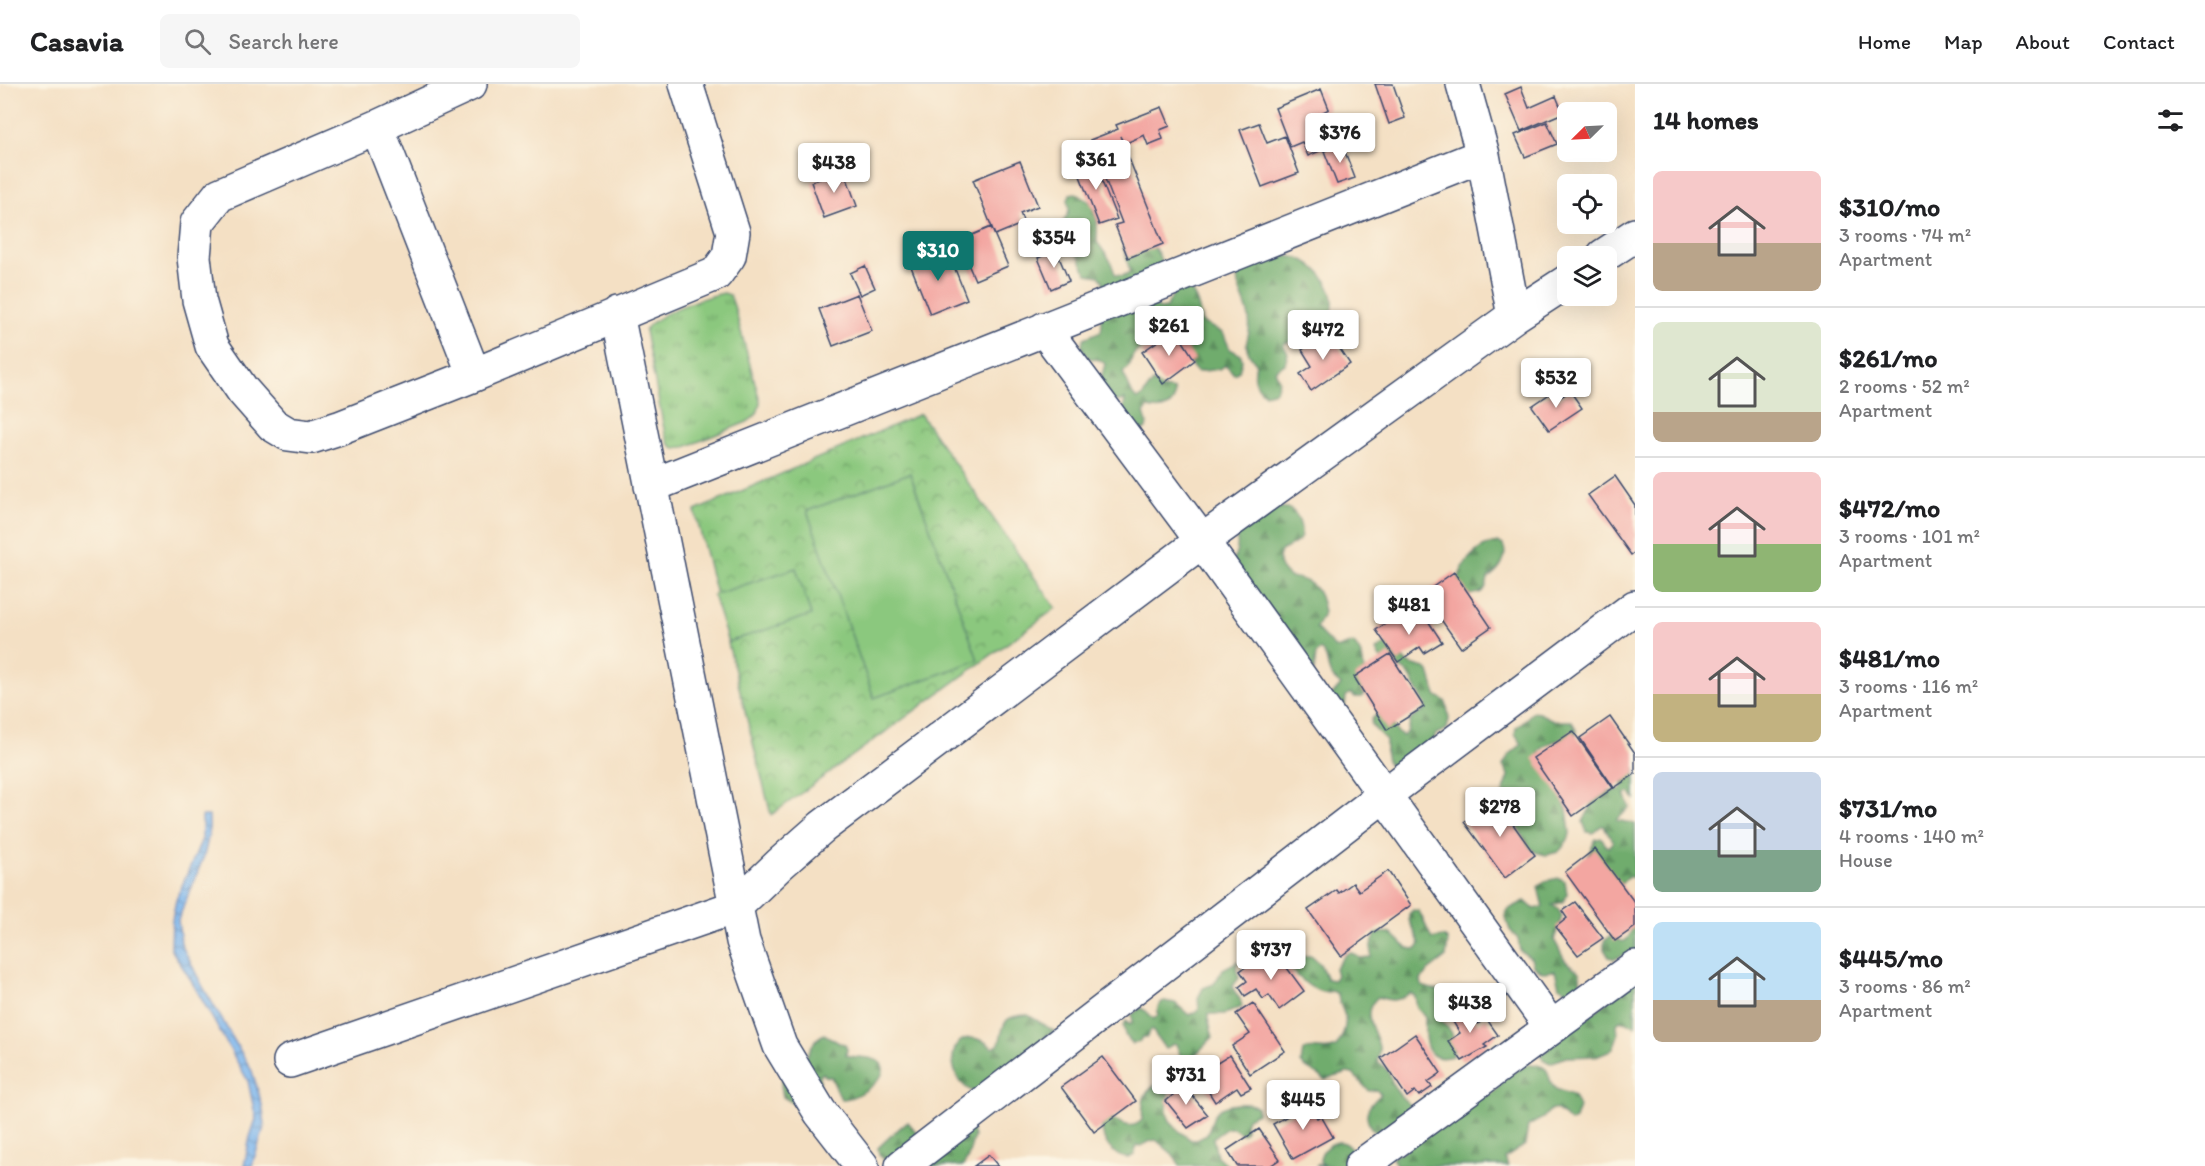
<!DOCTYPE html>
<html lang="en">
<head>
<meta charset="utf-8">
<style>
	body { margin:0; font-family:Itim,sans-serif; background:#f6f6f6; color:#202124; height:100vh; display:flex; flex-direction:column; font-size:22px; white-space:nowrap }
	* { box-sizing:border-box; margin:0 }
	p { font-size:20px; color:#757577 }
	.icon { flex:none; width:33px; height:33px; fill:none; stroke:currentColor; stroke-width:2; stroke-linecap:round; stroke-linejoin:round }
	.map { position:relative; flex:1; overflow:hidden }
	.panel { display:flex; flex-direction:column; background:#fff; width:570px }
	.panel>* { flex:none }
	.needle { width:39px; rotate:246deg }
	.controls { position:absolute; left:1557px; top:18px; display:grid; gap:12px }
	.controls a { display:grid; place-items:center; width:60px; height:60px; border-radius:9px; background:#fff; box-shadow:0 6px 24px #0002; font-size:30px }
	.price { position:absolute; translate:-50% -51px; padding:0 14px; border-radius:6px; background:#fff; color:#222; font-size:20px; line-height:39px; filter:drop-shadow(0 2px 3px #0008) }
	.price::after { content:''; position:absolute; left:50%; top:36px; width:18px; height:14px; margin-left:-9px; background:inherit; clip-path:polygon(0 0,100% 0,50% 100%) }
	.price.active { background:#0f766e; color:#fff }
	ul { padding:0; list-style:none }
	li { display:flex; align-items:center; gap:18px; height:150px; padding:0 18px }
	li+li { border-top:2px solid #e0e0e0 }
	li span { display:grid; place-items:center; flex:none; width:168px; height:120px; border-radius:9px; color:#555 }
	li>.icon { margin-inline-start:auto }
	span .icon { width:72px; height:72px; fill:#fffc; stroke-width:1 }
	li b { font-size:26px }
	h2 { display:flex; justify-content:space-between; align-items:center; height:72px; padding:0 18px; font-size:26px }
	header { display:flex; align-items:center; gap:36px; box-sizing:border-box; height:84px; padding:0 30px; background:#fff; border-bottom:2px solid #e0e0e0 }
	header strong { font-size:28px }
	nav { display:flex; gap:33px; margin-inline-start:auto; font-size:21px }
	.search { width:420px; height:54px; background:#f6f6f6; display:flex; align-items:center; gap:15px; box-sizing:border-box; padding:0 21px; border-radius:9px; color:#757577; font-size:22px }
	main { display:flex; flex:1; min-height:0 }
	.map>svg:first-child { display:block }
</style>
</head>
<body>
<header>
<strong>Casavia</strong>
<div class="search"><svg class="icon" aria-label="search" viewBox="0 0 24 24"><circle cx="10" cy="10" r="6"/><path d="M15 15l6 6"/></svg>Search here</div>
<nav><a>Home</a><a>Map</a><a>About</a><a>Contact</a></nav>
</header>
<main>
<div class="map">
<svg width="1635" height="1082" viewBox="0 0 1635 1082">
	<defs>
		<pattern id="grass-tufts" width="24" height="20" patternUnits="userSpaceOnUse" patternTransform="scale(1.5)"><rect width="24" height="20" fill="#8bc87e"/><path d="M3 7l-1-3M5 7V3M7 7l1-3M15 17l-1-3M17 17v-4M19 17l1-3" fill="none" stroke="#71a36a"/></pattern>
		<pattern id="forest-firs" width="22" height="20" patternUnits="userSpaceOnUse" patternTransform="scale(1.5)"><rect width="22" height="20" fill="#70ac6d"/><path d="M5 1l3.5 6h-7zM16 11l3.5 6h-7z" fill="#5b8c5d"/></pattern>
		<pattern id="park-crowns" width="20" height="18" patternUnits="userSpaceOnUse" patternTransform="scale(1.5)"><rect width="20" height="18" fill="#8bc87e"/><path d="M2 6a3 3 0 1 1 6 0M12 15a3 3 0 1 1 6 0" fill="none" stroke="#71a36a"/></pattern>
		<pattern id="water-waves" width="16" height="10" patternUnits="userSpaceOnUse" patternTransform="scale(1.5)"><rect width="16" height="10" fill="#7db6ee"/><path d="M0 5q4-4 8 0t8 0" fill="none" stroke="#6694c4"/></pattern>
	</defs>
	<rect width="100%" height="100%" fill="#fcf5e5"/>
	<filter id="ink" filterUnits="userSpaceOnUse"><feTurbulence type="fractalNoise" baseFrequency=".0167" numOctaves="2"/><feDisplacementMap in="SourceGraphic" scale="12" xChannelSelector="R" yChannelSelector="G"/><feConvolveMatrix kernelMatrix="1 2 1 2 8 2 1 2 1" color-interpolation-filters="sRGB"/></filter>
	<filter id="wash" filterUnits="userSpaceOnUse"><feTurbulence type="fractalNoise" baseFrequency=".008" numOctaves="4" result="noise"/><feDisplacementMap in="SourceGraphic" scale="24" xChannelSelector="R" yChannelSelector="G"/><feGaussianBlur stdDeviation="1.35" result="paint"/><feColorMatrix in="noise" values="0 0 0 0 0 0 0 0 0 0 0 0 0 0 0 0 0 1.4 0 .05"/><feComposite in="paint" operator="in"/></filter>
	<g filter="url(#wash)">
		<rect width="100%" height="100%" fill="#f4e0c4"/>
		<path fill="url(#grass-tufts)" stroke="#537c6e" stroke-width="1.5" d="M724,209L730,211L734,222L760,317C759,328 757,332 747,338L685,363L674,364L669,360L665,350L645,247C652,231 706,212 724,209Z"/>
		<path fill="url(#forest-firs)" stroke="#466e66" stroke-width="1.5" d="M1076,109L1091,119L1097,136V158L1110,176L1115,190C1122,193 1125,192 1130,187L1123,163L1127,160L1150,159C1171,181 1160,194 1151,218L1160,225L1166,224L1174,208L1185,202C1197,209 1200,226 1201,238L1223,249L1230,265L1241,271L1242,277L1239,287L1234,290L1226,281L1219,285L1197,288C1175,264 1188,266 1191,242L1180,238L1174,239L1141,263L1133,271L1130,281L1123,289L1133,311L1137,315L1142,313L1153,298L1162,304L1174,306C1177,323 1163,328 1148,324L1144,329L1147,339L1146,345L1140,347L1123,328L1125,316L1114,318L1100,298L1105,280L1100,276L1089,274C1082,268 1080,262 1084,254L1101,247L1102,241L1097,212L1103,202V197L1099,192L1087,190L1079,174L1064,155L1060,143L1069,128L1068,116L1070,110Z
			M1278,171C1285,172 1295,172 1301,175C1324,185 1345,218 1325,240C1315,250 1297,255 1283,260L1288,269L1285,280L1275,286L1279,296L1276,307L1265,310C1254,301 1253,293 1256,279C1237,257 1253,257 1249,235C1248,224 1242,214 1239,204C1230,178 1259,173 1278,171Z
			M1277,424C1282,423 1287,423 1291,426C1299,431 1305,449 1298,457C1294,461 1286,464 1281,467C1276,479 1280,485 1289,493C1313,495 1320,505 1324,528L1316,544L1336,565L1353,559C1368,574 1362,589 1365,609L1361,613H1355L1351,609L1346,612L1345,623L1341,627L1329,615L1341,601C1337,597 1332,594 1330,589C1326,580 1329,573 1320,566L1316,570L1314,587L1231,484L1237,466L1238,448L1255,433Z
			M1498,458L1503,461C1509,474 1499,487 1488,494C1485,513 1480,507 1467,512L1458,498C1461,478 1478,461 1498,458Z
			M1386,560L1396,566L1407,579L1425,584L1429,588L1436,611L1445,617L1447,622L1449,635L1447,645L1436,650L1434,655L1397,687C1383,678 1386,671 1386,656C1379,648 1362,639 1378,630L1392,639L1398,649L1403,652L1408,647L1411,635L1424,627L1426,622C1421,614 1412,593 1406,588C1395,578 1382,584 1376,566Z
			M1533,628L1539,629L1555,637H1572L1577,648L1575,653C1562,656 1546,656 1539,669L1567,725L1570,749L1569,754L1562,764L1558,768L1546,771L1535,768L1526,760L1514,732L1507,726L1501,715L1509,692L1503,682L1509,671L1522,660L1515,650L1516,643C1525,640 1526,633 1533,628Z
			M1635,685V715L1630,709L1625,710L1630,723L1617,736L1635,740V793H1628L1619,802L1588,771L1596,755L1602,754L1606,762L1609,763L1613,758L1604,742H1601L1593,749L1587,748L1583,738L1593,718L1606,709L1622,705L1624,696Z
			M1559,794L1565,797L1567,810L1563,818L1552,821L1558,825L1562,832L1554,856C1558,862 1561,870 1564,875C1571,886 1585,882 1579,904L1568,908L1559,902L1555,887L1543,888L1533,882L1531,874L1520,867L1518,855L1510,846L1505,832L1507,826L1525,817L1534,825L1543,823L1538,803L1545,797Z
			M1413,826L1419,827L1432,855L1443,853L1448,856L1446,873L1428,887L1421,896L1422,902L1444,909L1449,913L1450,924L1443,932L1440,937C1443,940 1446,942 1449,945C1455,952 1455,964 1452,972C1423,981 1424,953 1425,933L1417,924L1415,912L1410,909C1398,918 1391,917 1378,913C1359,929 1375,945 1379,963C1380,968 1378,972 1377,977C1395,990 1387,995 1398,1009C1403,1016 1409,1017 1413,1026L1381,1052C1375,1050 1373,1047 1370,1042C1362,1027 1371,1020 1381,1010L1376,1006L1369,1007L1353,990L1347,989L1325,996C1317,988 1307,987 1301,979L1303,967C1314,960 1324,970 1336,963C1341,957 1347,942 1345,934C1344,925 1338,919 1338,910L1332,907C1314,913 1291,888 1284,872L1289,868L1299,872H1311L1320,880L1327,895L1334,896L1337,891L1335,885L1345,871L1350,868L1360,874L1371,873V862L1376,850C1400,842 1397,867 1417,865L1420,860L1409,836V830Z
			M1635,837V878L1623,871L1615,875L1609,873L1604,865V857L1611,852C1615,853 1617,856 1621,857C1631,859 1631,842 1635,837Z
			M1238,877L1236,883L1239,894L1232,903L1241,917L1242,923L1225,930H1208V935L1213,953L1192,974L1186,976L1181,973L1176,960H1173L1165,965L1152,946L1150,947L1148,953H1142L1139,958L1133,960L1125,951L1123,941L1126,937L1130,941L1133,936L1131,931L1141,924L1146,927L1154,935L1158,931C1157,924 1157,921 1164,917L1175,919L1189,931L1199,926L1198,914L1203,904L1214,900L1223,885Z
			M1635,896V942L1620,936L1617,940L1618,951L1613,965L1596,972L1566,973L1550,979L1544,976L1540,971Z
			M1028,931L1054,947L1007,983L1003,982L999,988L974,1008C944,996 946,943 981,956C986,958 989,961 993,964L999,960C1005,940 1000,932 1028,931Z
			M824,950L839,959L845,960L847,965L846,971C856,975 869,971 878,977C898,991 854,1017 841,1015L831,993L825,992L824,989L820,991V997L798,1022L783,1013L781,1001L784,989C790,986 801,983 804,977C810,967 812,956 824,950Z
			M1529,980C1557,981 1544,997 1556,1005C1561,1008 1569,1009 1574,1012L1579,1023L1575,1035L1570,1038L1558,1026L1551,1025L1543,1034L1528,1042L1525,1061L1505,1074L1508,1082H1489L1490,1081L1479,1082H1397L1392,1074L1434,1047L1450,1041L1470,1017L1487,1012L1497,1005L1508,991Z
			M1160,998C1175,1005 1164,1020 1168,1032C1171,1042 1183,1050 1191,1056H1197L1207,1051C1214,1030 1214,1022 1238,1020C1246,1020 1250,1019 1257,1023V1029L1247,1034L1245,1040L1246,1046L1242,1050L1233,1044H1227L1213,1054L1217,1072L1228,1082H1181L1170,1068L1156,1056L1151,1057L1140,1062L1137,1061L1134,1071L1129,1074C1113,1074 1101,1056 1102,1041L1110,1034C1122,1039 1131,1047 1142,1036C1144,1017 1139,1011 1160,998Z
			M908,1038L918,1050L972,1045L974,1053C969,1064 971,1072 963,1082H889L879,1070L878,1064C883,1059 903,1040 908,1038Z
			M1338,1058C1349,1058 1350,1067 1358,1071C1367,1076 1378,1079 1388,1082H1316L1318,1080H1323L1320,1077C1321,1066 1327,1061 1338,1058Z"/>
		<path fill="url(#park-crowns)" stroke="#537c6e" stroke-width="1.5" d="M920,330L1056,524L771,731L695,427Z"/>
		<path fill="#8bc87e" stroke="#537c6e" stroke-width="1.5" d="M910,389L978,576L874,614L807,427Z
			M796,484L811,531L728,558L713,511Z"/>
		<path fill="url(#water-waves)" stroke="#4c72a6" stroke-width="1.5" d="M202,732H209V750L204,772L178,836L181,860L203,903L252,987L262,1021L265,1040L252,1082H244L250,1053L256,1035L248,997L189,893L171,865L172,836L176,816L202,755Z"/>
		<g id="blocks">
			<path fill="#f3a6a1" d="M1375,0H1393L1405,34L1389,40Z
				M1521,3L1529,24L1556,12L1563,29L1521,47L1505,10Z
				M1321,5L1329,25L1323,28L1336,60L1308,72L1302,58L1290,63L1275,24Z
				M1162,23L1170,42L1160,46L1163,55L1148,61L1144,51L1124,60L1120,52L1163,160L1128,174L1115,141L1122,139L1090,56L1118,45L1116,41Z
				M1547,38L1557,60L1525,73L1515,51Z
				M1259,39L1267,59L1285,52L1299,89L1262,103L1240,46Z
				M1342,60L1355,94L1337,100L1324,67Z
				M1092,73L1117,135L1099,141L1075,79Z
				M1020,77L1038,122L1020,129L1024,139L995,151L973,96Z
				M844,86L857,122L824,134L811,98Z
				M991,143L1008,182L975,196L958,157Z
				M947,165L967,215L930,230L910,180Z
				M1056,166L1069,197L1051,205L1038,174Z
				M865,182L875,204L860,211L850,189Z
				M857,210L872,247L833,262L819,225Z
				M1328,247L1350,280L1311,307L1300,290L1312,282L1302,266Z
				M1177,248L1195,276L1163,300L1142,268L1164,253L1165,255Z
				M1570,307L1582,324L1549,346L1532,322L1551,309L1556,316Z
				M1615,392L1635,421V468L1631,471L1588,411Z
				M1454,488L1491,543L1461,564L1423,510Z
				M1421,526L1442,558L1424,569L1420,563L1398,578L1376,546L1397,532L1402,539Z
				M1390,570L1424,623L1387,646L1354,593Z
				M1610,633L1635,669V690L1614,704L1580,654Z
				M1573,647L1613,704L1573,732L1533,674Z
				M1495,715L1535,771L1505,794L1464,738Z
				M1595,765L1635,819V843L1615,857L1565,788Z
				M1388,787L1411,821L1341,872L1308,826L1337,806L1339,809L1353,799L1359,807Z
				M1575,818L1603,854L1578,871L1556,843L1567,834L1562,827Z
				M1262,871L1269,881L1279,873L1304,907L1279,926L1269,911L1263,915L1256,905L1245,912L1239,903L1247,897L1240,887Z
				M1253,919L1285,967L1250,990L1232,962L1250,950L1236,930Z
				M1466,922L1478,940L1486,934L1498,951L1484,961L1487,963L1462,977L1448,957L1460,949L1450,933Z
				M1415,950L1441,989L1428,998L1432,1003L1419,1012L1415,1007L1407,1013L1381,974Z
				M1230,971L1251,1004L1241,1009L1237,1003L1215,1018L1198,991Z
				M1103,973L1136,1017L1094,1048L1061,1003Z
				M1181,998L1208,1031L1188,1044L1166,1017L1173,1011L1169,1007Z
				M1309,1020L1317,1034L1321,1032L1333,1053L1293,1075L1273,1040Z
				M1259,1045L1280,1075L1270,1082H1237L1227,1066Z
				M989,1071L998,1082H974Z"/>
		</g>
	</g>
	<g filter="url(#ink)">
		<use href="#blocks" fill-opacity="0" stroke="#3c4a6d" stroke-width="1.5"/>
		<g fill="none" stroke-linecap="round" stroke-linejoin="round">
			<g stroke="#3c4a6d" stroke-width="36">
				<path id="minor" d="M470,0L377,43L219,111L197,139L194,173L199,216L212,262L243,307L273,341L288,350L311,353L339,344L474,291L716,190L729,172L733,148L686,0
					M1463,0L1483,71L1514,232L1568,197
					M377,43L474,291
					M1603,172L1635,151
					M617,230L743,857L780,962L820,1028L862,1082
					M1044,245L1202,457L1551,943
					M651,402L1483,71
					M290,977L735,823L780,780L822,743L1202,457L1514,232
					M902,1082L1383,712L1635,523
					M1361,1082L1635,883"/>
			</g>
			<use href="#minor" stroke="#fff" stroke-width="33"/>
		</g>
	</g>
</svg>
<div class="controls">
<a><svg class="needle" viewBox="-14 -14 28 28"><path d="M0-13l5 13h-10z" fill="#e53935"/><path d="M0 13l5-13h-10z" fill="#757577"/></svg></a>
<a><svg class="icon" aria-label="locate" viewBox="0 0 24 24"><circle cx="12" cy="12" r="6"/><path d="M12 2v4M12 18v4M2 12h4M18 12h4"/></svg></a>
<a><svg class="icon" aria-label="layers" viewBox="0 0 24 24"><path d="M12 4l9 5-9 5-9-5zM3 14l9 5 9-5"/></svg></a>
</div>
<b class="price" style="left:1340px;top:80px">$376</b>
<b class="price" style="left:1096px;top:107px">$361</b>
<b class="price" style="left:834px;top:110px">$438</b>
<b class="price" style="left:1054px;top:185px">$354</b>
<b class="price active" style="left:938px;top:198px">$310</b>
<b class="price" style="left:1169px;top:273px">$261</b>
<b class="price" style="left:1323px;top:277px">$472</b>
<b class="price" style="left:1556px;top:325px">$532</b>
<b class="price" style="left:1409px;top:552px">$481</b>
<b class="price" style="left:1500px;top:754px">$278</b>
<b class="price" style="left:1271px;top:897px">$737</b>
<b class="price" style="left:1470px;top:950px">$438</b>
<b class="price" style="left:1186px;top:1022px">$731</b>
<b class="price" style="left:1303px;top:1047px">$445</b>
</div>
<section class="panel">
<h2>14 homes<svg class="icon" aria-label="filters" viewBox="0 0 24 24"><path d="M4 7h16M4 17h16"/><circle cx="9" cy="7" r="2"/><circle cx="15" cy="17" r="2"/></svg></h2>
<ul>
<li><span style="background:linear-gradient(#f6c9c9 60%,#b9a48a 0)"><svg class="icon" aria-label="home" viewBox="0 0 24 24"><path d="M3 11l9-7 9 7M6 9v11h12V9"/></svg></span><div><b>$310/mo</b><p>3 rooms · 74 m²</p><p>Apartment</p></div></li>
<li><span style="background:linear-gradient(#dfe7d0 75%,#b9a48a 0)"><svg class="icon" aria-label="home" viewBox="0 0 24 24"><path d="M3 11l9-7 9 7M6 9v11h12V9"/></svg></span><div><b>$261/mo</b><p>2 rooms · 52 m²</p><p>Apartment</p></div></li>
<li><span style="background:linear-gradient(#f6c9c9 60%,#8fb573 0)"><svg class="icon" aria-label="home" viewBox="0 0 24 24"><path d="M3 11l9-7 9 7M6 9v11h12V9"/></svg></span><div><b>$472/mo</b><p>3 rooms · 101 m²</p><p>Apartment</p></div></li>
<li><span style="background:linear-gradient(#f6c9c9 60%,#c2b280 0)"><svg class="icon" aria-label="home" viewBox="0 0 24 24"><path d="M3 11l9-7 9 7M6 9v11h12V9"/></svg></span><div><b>$481/mo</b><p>3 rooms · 116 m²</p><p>Apartment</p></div></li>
<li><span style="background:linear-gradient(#c9d6e8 65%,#7fa58c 0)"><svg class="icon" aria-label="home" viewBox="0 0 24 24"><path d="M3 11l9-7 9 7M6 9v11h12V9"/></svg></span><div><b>$731/mo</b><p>4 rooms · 140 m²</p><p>House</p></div></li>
<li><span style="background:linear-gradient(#bfe0f5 65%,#b9a48a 0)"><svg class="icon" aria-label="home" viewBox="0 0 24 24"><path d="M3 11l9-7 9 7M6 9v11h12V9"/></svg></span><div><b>$445/mo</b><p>3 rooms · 86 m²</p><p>Apartment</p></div></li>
</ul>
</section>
</main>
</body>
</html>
